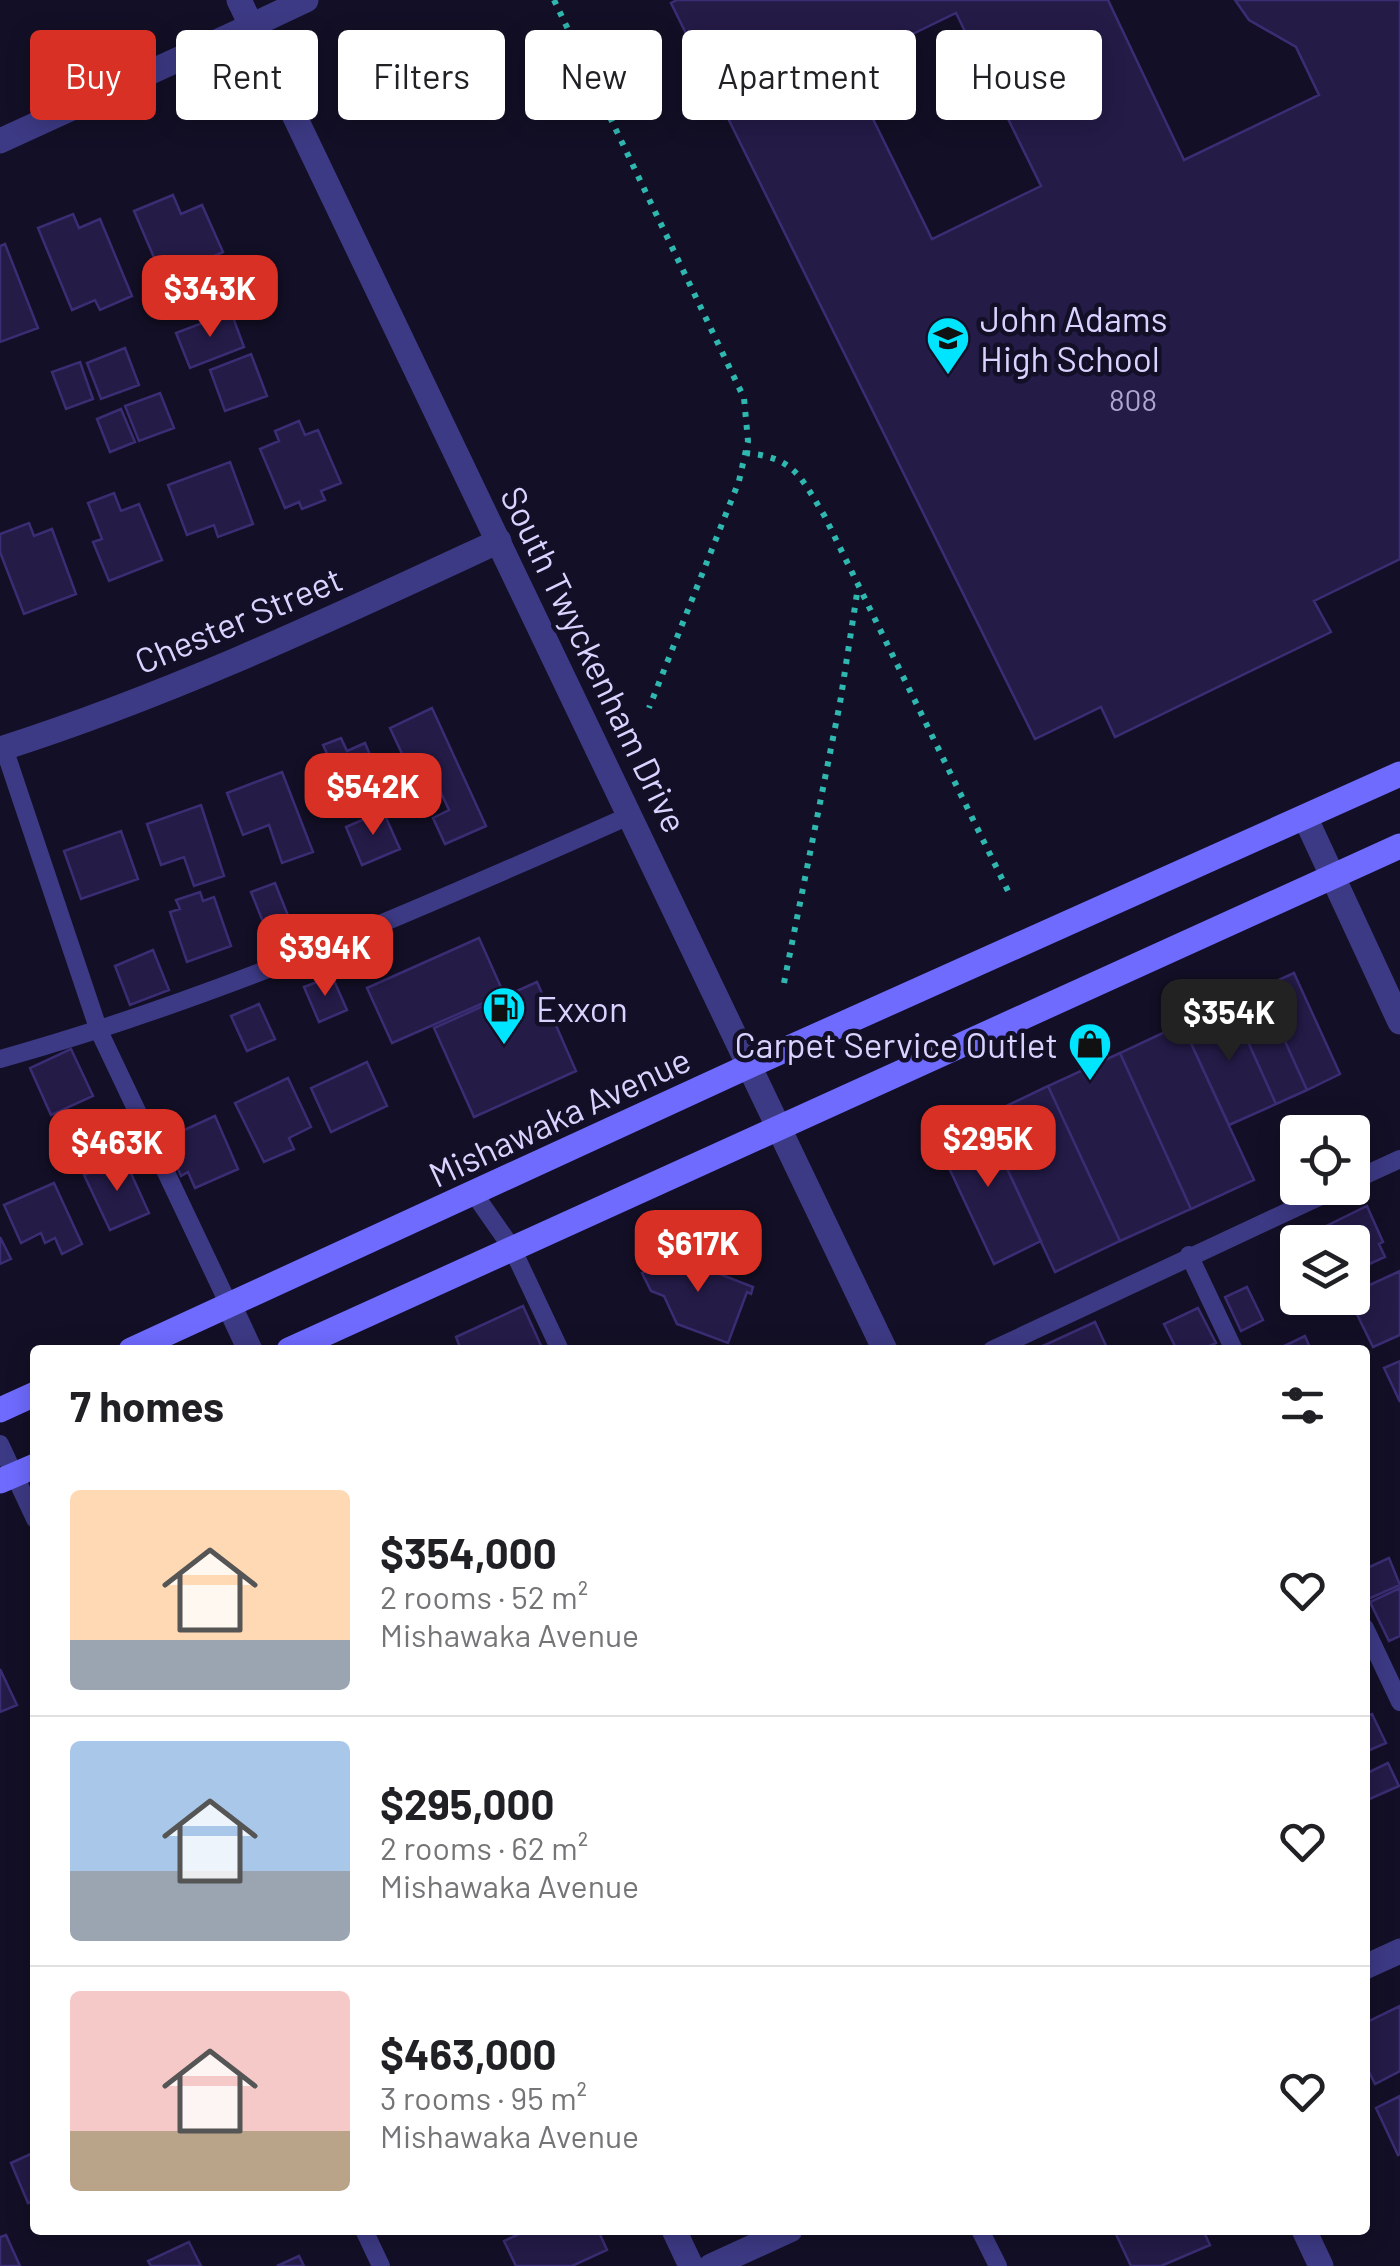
<!DOCTYPE html>
<html lang="en">
<head>
<meta charset="utf-8">
<style>
	body { margin:0; font-family:Barlow,sans-serif; background:#f2f2f2; color:#202124; height:100vh; display:flex; flex-direction:column; font-size:38px; white-space:nowrap }
	* { box-sizing:border-box; margin:0 }
	p { font-size:32px; color:#757577 }
	.icon { flex:none; width:55px; height:55px; fill:none; stroke:currentColor; stroke-width:2; stroke-linecap:round; stroke-linejoin:round }
	.map { position:relative; flex:1; overflow:hidden }
	.panel { position:absolute; left:30px; top:1345px; width:1340px; height:890px; display:flex; flex-direction:column; background:#fff; border-radius:10px; box-shadow:0 5px 25px #0003 }
	.panel>* { flex:none }
	.top-card { position:absolute; left:30px; top:30px; width:1340px; height:90px; display:flex; gap:20px }
	.tools { position:absolute; left:1280px; top:1115px; display:grid; gap:20px }
	.tools a { display:grid; place-items:center; width:90px; height:90px; border-radius:10px; background:#fff; box-shadow:0 5px 25px #0003; font-size:50px }
	.price { position:absolute; translate:-50% -85px; padding:0 22px; border-radius:20px; background:#d93025; color:#fff; font-size:32px; line-height:65px; filter:drop-shadow(0 2px 5px #0008) }
	.price::after { content:''; position:absolute; left:50%; top:60px; width:30px; height:22px; margin-left:-15px; background:inherit; clip-path:polygon(0 0,100% 0,50% 100%) }
	.price.selected { background:#222; color:#fff }
	ul { padding:0; list-style:none }
	li { display:flex; align-items:center; gap:30px; height:250px; padding:0 40px }
	li+li { border-top:2px solid #e0e0e0 }
	li span { display:grid; place-items:center; flex:none; width:280px; height:200px; border-radius:10px; color:#555 }
	li>.icon { margin-inline-start:auto }
	span .icon { width:120px; height:120px; fill:#fffc; stroke-width:1 }
	li b { font-size:42px }
	h2 { display:flex; justify-content:space-between; align-items:center; height:120px; padding:0 40px; font-size:42px }
	.pill { padding:0 35px; border-radius:10px; background:#fff; box-shadow:0 5px 25px #0003; font-size:35px; line-height:90px }
	.pill.selected { background:#d93025; color:#fff }
	.map>svg:first-child { display:block }
</style>
</head>
<body>
<div class="map">
<svg width="1400" height="2266" viewBox="0 0 1400 2266">
	<rect width="100%" height="100%" fill="#130f26"/>
	<path fill="#241b47" stroke="#3b2d73" stroke-width="2.5" fill-rule="evenodd" d="M677,0H1108L1184,160L1319,95L1296,47L1249,20L1235,0H1400V559L1314,601L1331,632L1115,737L1101,707L1035,739L671,3ZM956,13L1041,186L932,239L847,66Z
		M173,195L181,214L202,205L223,252L203,261L205,266L165,283L134,211Z
		M73,214L79,228L100,219L132,296L100,310L95,300L72,310L38,228Z
		M5,244L38,328L0,342V246Z
		M231,312L244,347L190,368L176,333Z
		M125,348L139,385L101,399L87,363Z
		M251,354L267,396L225,411L210,370Z
		M80,362L93,399L66,409L52,372Z
		M160,393L174,428L139,441L125,406Z
		M121,409L135,442L110,452L97,419Z
		M299,421L305,435L318,430L341,483L321,491L325,500L302,509L299,502L285,508L260,449L279,441L275,431Z
		M230,462L253,524L218,537L214,525L187,535L168,485Z
		M114,493L121,511L139,504L162,560L109,581L93,542L102,539L88,503Z
		M29,523L34,536L52,529L76,594L24,614L0,552V534Z
		M432,708L486,826L445,844L433,818L449,810L428,765L411,773L390,728Z
		M341,738L347,751L365,743L384,789L327,814L307,768L329,758L323,745Z
		M282,772L313,852L282,863L269,825L243,835L227,793Z
		M201,805L224,876L194,886L184,857L161,865L147,824Z
		M383,811L400,849L362,865L346,827Z
		M121,831L138,879L81,899L64,851Z
		M275,883L291,923L267,932L251,892Z
		M200,892L203,901L214,897L231,946L187,962L170,912L180,909L176,900Z
		M479,938L504,994L392,1043L367,988Z
		M153,950L169,990L130,1005L115,966Z
		M1294,973L1340,1074L1307,1090L1261,988Z
		M332,976L347,1010L319,1022L304,987Z
		M537,982L576,1071L474,1117L434,1028Z
		M1261,988L1307,1090L1276,1104L1230,1002Z
		M1230,1002L1276,1104L1229,1125L1182,1024Z
		M259,1004L275,1039L247,1051L231,1016Z
		M1182,1024L1254,1180L1191,1209L1120,1053Z
		M71,1049L93,1096L51,1115L30,1068Z
		M1120,1053L1191,1209L1120,1241L1048,1086Z
		M367,1062L387,1106L331,1132L311,1088Z
		M288,1078L311,1127L289,1138L294,1149L264,1162L235,1103Z
		M1048,1086L1120,1241L1055,1272L983,1117Z
		M215,1116L238,1169L195,1188L188,1172L181,1176L169,1148L175,1146L171,1136Z
		M983,1117L1041,1241L994,1264L935,1138Z
		M124,1158L149,1213L110,1230L84,1175Z
		M54,1183L82,1244L62,1254L55,1238L45,1243L41,1233L21,1243L4,1205Z
		M1367,1206L1383,1242L1379,1244L1385,1257L1352,1272V1242H1326L1320,1229Z
		M0,1237L11,1259L0,1264Z
		M662,1253L711,1271L713,1266L724,1270L722,1275L753,1287L751,1294L747,1292L728,1343L677,1324L664,1296L651,1291L642,1273L652,1268L647,1260Z
		M1400,1271V1335L1373,1347L1349,1298H1352V1293Z
		M1247,1287L1263,1320L1241,1331L1225,1297Z
		M523,1306L543,1350H461L456,1337Z
		M1198,1308L1216,1343L1201,1350H1177L1164,1324Z
		M1095,1322L1108,1350H1034Z
		M1305,1336L1311,1350H1276Z
		M1400,1361V1402L1384,1368Z
		M1389,1558L1400,1585L1366,1600L1365,1569Z
		M1400,1588V1636L1389,1641L1370,1602Z
		M0,1669L17,1705L0,1712Z
		M1372,1714L1386,1743L1365,1752V1717Z
		M1388,1763L1399,1786L1365,1801V1774Z
		M1400,2006V2071L1375,2084L1369,2072L1365,2074V2023Z
		M1400,2096V2154L1398,2155L1376,2108Z
		M35,2152V2200L28,2203L11,2163Z
		M528,2230H598L607,2250L572,2266H516L504,2241Z
		M1114,2230H1203L1210,2245L1161,2266H1131Z
		M6,2235L20,2266H0V2237Z
		M189,2242L201,2266H151L148,2261Z
		M299,2256L304,2266H277Z"/>
	<g fill="none" stroke-linecap="round" stroke-linejoin="round">
		<path stroke="#2fb8b0" stroke-width="6" stroke-dasharray="5 8" stroke-linecap="butt" d="M554,0L744,398L748,441L739,481L649,708
			M745,453C794,457 800,476 824,515L1008,891
			M784,983L840,703L858,587"/>
		<path stroke="#3d3a85" stroke-width="18" d="M4,748L99,1031L229,1305
			M0,1059C216,999 427,906 631,815
			M1352,1181L1400,1159
			M475,1195L512,1248L560,1350
			M1189,1255L1234,1350
			M992,1350L1338,1188
			M0,1444L35,1519
			M1365,1628L1400,1702
			M364,2230L381,2266
			M980,2230L998,2266"/>
		<path stroke="#3d3a85" stroke-width="25" d="M0,141L251,26
			M0,749C173,694 335,617 499,541
			M1305,817L1400,1022
			M229,1305L250,1350
			M1365,1967L1400,1951
			M674,2230L691,2266
			M711,2266L790,2230"/>
		<path stroke="#3d3a85" stroke-width="25" d="M239,0L885,1350
			M251,26L306,0
			M1304,2230L1321,2266"/>
		<path stroke="#6f6bff" stroke-width="25" d="M131,1350L751,1065L1400,774
			M289,1350L1400,846
			M0,1410L35,1394
			M0,1481L35,1466"/>
	</g>
	<defs>
		<g id="school-pin" transform="scale(2.25)"><path d="M0 17L-7.5 6A9.5 9.5 0 1 1 7.5 6Z" fill="#00e5ff" stroke="#130f26"/><path d="M0-5L7-2L0 1L-7-2ZM-4 1L0 2.5L4 1V4Q0 6-4 4Z" fill="#111"/></g>
		<g id="fuel-pin" transform="scale(2.25)"><path d="M0 17L-7.5 6A9.5 9.5 0 1 1 7.5 6Z" fill="#00e5ff" stroke="#130f26"/><path d="M-5.5-6h7V0h2V4h1.3V-2.5L3-4.5l.8-.8L6-3V5H2.5V1h-1V6h-7ZM-4.2-4.7v3.2H.2V-4.7Z" fill="#111"/></g>
		<g id="shop-pin" transform="scale(2.25)"><path d="M0 17L-7.5 6A9.5 9.5 0 1 1 7.5 6Z" fill="#00e5ff" stroke="#130f26"/><path d="M-5-2.5h2.3a2.7 3.5 0 0 1 5.4 0H5L5.5 6h-11ZM-1.5-2.5h3a1.5 2.3 0 0 0-3 0Z" fill="#111"/></g>
	</defs>
	<g fill-rule="evenodd">
		<use href="#school-pin" x="948" y="338"/>
		<use href="#fuel-pin" x="504" y="1008"/>
		<use href="#shop-pin" x="1090" y="1044"/>
	</g>
	<g text-anchor="middle" dominant-baseline="central" stroke-width="9" stroke-linejoin="round" paint-order="stroke">
		<g font-size="30" fill="#aca6d1">
			<text x="1133" y="399">808</text>
		</g>
		<g font-size="35" fill="#d9d4ff" stroke="#130f26" text-anchor="start">
			<text x="980" y="318">John Adams<tspan x="980" dy="40">High School</tspan></text>
			<text x="536" y="1008">Exxon</text>
			<text x="1058" y="1044" text-anchor="end">Carpet Service Outlet</text>
		</g>
		<g font-size="35" fill="#d9d4ff" stroke="#130f26">
			<text transform="translate(238 619) rotate(-23)">Chester Street</text>
			<text transform="translate(595 659) rotate(64)">South Twyckenham Drive</text>
			<text transform="translate(559 1116) rotate(-25)">Mishawaka Avenue</text>
		</g>
	</g>
</svg>
<div class="tools">
<a><svg class="icon" aria-label="locate" viewBox="0 0 24 24"><circle cx="12" cy="12" r="6"/><path d="M12 2v4M12 18v4M2 12h4M18 12h4"/></svg></a>
<a><svg class="icon" aria-label="layers" viewBox="0 0 24 24"><path d="M12 4l9 5-9 5-9-5zM3 14l9 5 9-5"/></svg></a>
</div>
<b class="price" style="left:210px;top:340px">$343K</b>
<b class="price" style="left:373px;top:838px">$542K</b>
<b class="price" style="left:325px;top:999px">$394K</b>
<b class="price selected" style="left:1229px;top:1064px">$354K</b>
<b class="price" style="left:988px;top:1190px">$295K</b>
<b class="price" style="left:117px;top:1194px">$463K</b>
<b class="price" style="left:698px;top:1295px">$617K</b>
<div class="top-card">
<a class="pill selected">Buy</a>
<a class="pill">Rent</a>
<a class="pill">Filters</a>
<a class="pill">New</a>
<a class="pill">Apartment</a>
<a class="pill">House</a>
</div>
<section class="panel">
<h2>7 homes<svg class="icon" aria-label="filters" viewBox="0 0 24 24"><path d="M4 7h16M4 17h16"/><circle cx="9" cy="7" r="2"/><circle cx="15" cy="17" r="2"/></svg></h2>
<ul>
<li><span style="background:linear-gradient(#ffd9b3 75%,#9aa5b1 0)"><svg class="icon" aria-label="home" viewBox="0 0 24 24"><path d="M3 11l9-7 9 7M6 9v11h12V9"/></svg></span><div><b>$354,000</b><p>2 rooms · 52 m²</p><p>Mishawaka Avenue</p></div><svg class="icon" aria-label="heart" viewBox="0 0 24 24"><path d="M12 20l-8-8c-3-5 5-10 8-4 3-6 11-1 8 4z"/></svg></li>
<li><span style="background:linear-gradient(#a9c7e8 65%,#9aa5b1 0)"><svg class="icon" aria-label="home" viewBox="0 0 24 24"><path d="M3 11l9-7 9 7M6 9v11h12V9"/></svg></span><div><b>$295,000</b><p>2 rooms · 62 m²</p><p>Mishawaka Avenue</p></div><svg class="icon" aria-label="heart" viewBox="0 0 24 24"><path d="M12 20l-8-8c-3-5 5-10 8-4 3-6 11-1 8 4z"/></svg></li>
<li><span style="background:linear-gradient(#f6c9c9 70%,#b9a48a 0)"><svg class="icon" aria-label="home" viewBox="0 0 24 24"><path d="M3 11l9-7 9 7M6 9v11h12V9"/></svg></span><div><b>$463,000</b><p>3 rooms · 95 m²</p><p>Mishawaka Avenue</p></div><svg class="icon" aria-label="heart" viewBox="0 0 24 24"><path d="M12 20l-8-8c-3-5 5-10 8-4 3-6 11-1 8 4z"/></svg></li>
</ul>
</section>
</div>
</body>
</html>
